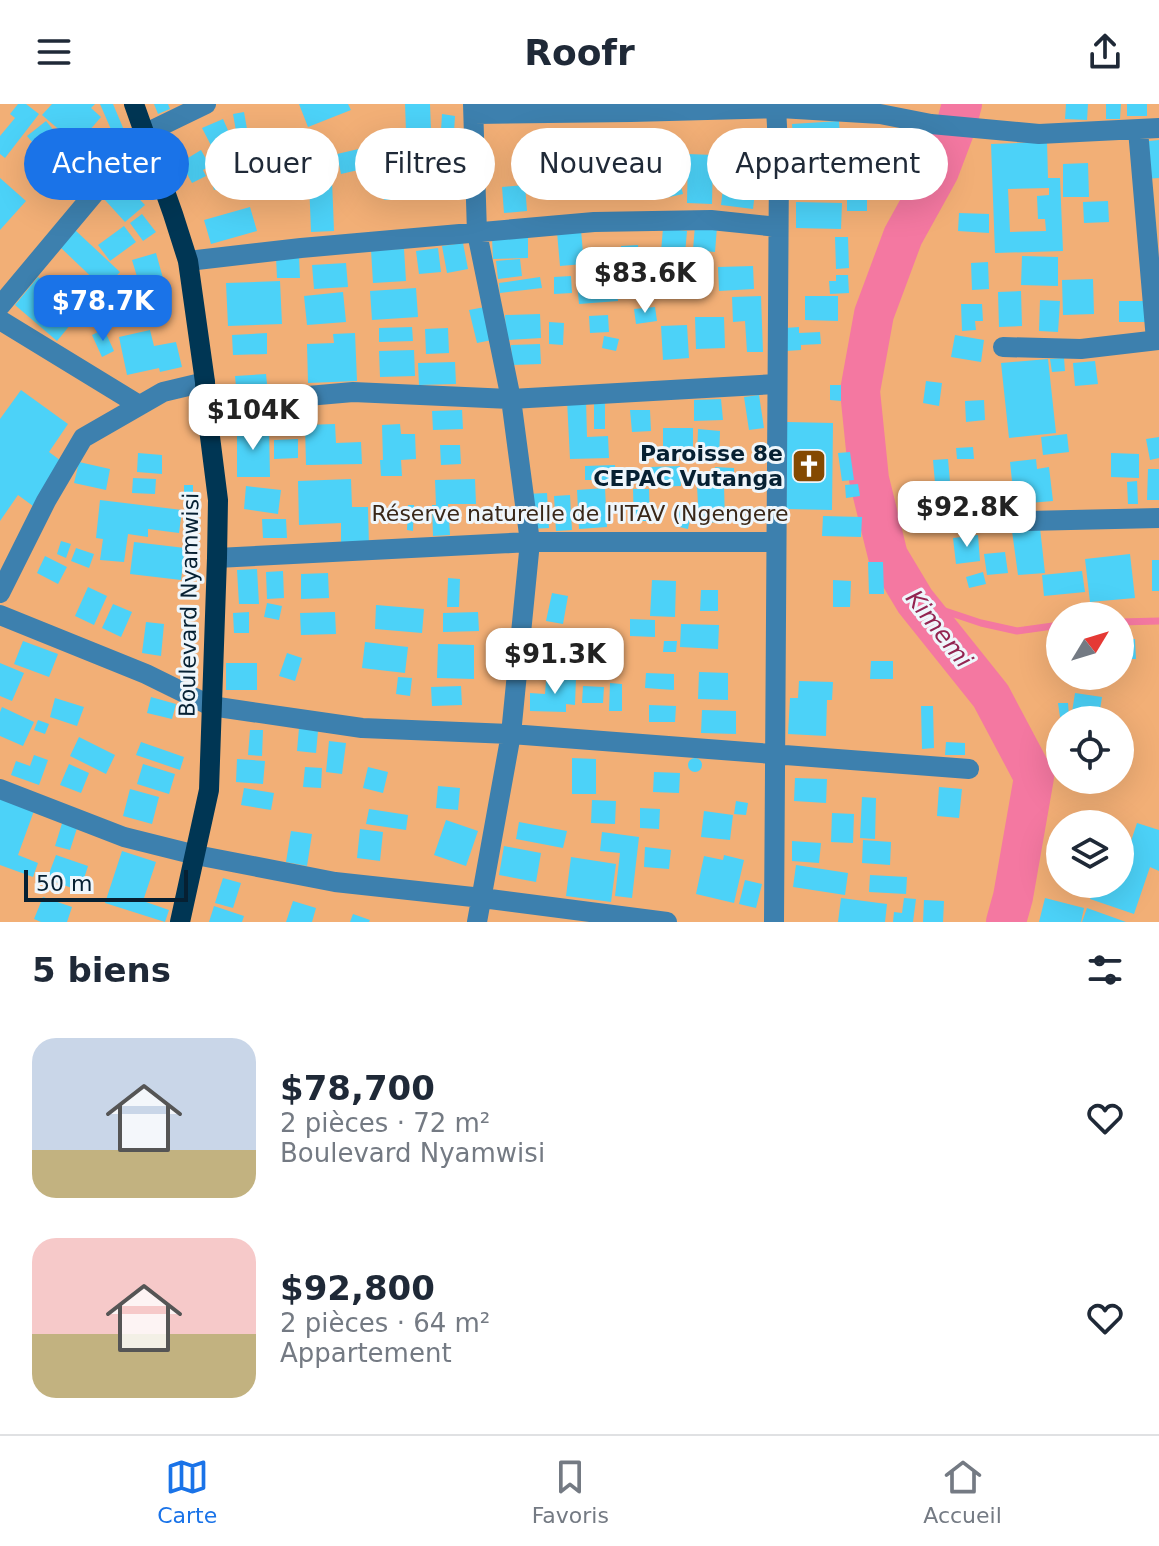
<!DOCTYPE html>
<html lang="fr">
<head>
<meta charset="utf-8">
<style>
	body { margin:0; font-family:"DejaVu Sans",sans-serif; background:#f6f6f7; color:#1f2937; height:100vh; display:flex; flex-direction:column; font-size:30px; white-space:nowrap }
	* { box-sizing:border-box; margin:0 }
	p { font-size:26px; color:#747a83 }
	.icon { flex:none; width:44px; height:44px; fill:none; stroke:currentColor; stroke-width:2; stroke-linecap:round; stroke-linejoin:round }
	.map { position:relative; height:818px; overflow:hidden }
	.sheet { display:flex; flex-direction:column; background:#fff; flex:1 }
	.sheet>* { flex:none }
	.guide { position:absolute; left:24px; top:24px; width:1112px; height:72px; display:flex; gap:16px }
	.needle { width:52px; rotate:52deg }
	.fabs { position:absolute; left:1046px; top:498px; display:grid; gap:16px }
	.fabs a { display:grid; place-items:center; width:88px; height:88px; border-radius:50%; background:#fff; box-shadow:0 8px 32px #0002; font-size:40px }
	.scale { position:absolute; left:24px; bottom:20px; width:164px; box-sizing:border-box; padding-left:8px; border:4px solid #062032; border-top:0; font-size:22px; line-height:28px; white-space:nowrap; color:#062032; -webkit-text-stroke:6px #eff6fb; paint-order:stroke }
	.price { position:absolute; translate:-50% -68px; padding:0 18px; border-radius:16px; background:#fff; color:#222; font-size:26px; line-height:52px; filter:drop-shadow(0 2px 4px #0008) }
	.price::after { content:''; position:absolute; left:50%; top:48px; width:24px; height:18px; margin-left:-12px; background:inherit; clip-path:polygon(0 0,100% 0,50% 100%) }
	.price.on { background:#1a73e8; color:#fff }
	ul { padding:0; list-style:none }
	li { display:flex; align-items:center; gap:24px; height:200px; padding:0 32px }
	li span { display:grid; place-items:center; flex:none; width:224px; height:160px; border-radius:24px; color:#555 }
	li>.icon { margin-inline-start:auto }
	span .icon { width:96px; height:96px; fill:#fffc; stroke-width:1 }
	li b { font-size:34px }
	h2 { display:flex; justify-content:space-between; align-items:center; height:96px; padding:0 32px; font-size:34px }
	.chip { padding:0 28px; border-radius:36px; background:#fff; box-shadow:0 8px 32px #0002; font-size:28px; line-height:72px }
	.chip.on { background:#1a73e8; color:#fff }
	header { display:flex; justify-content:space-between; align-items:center; height:104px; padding:0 32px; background:#fff; font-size:36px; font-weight:600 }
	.dock { display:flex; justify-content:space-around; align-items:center; height:112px; border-top:2px solid #e0e1e3; background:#fff; font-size:22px; color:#747a83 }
	.dock a { display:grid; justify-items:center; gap:4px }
	.dock .on { color:#1a73e8 }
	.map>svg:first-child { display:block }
</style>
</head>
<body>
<header><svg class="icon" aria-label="menu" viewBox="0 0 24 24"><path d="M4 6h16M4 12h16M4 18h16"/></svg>Roofr<svg class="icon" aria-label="share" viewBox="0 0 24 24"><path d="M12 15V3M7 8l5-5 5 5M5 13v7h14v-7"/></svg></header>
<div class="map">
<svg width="1159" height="818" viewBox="0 0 1159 818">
	<rect width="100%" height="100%" fill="#b4d9f6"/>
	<path fill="#f2af76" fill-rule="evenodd" d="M0,0H1159V818H0ZM1060,512H1120V572H1060ZM1060,616H1120V676H1060ZM1060,720H1120V780H1060Z"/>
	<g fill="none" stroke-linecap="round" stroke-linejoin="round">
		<path stroke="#f478a1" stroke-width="7" d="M915,497L981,519L1017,527L1060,521
			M1120,518L1159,517"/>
		<path stroke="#f478a1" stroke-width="40" d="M962,0L956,22L939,67L903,132L874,210L860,287L869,375L888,452L915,497L991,592L1034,673L1013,793L1006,818"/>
	</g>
	<path fill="#4cd2f8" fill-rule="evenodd" d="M18,0H26L39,10L5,54L0,50V32L15,14L10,10Z
		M52,0H95L91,4L101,13L77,41L42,11Z
		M100,0H113L124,26L113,30Z
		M154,0H168L170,5L158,10Z
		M299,0H348L351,6L308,23Z
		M405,0H430L431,26L406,27Z
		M1066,0H1088L1087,16L1065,15Z
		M1106,0H1121L1120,15H1106Z
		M1127,0H1147V12H1127Z
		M244,8L247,25L236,27L233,10Z
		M442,10L455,12L454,28L441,27Z
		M223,15L235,42L216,51L202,24Z
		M46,17L56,29L38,45L27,32Z
		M839,17L841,54L795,57L792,20Z
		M848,26H868L869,57L849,58Z
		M273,28L279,51L251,59L245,36Z
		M585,29L608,30L607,56L584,54Z
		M1159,36V74L1143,75L1140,38Z
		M1047,38L1048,74H1060L1063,147L995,149L991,40ZM1049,84V91L1037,92L1038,115H1045L1046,127L1010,128L1008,85Z
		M380,40L384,60L341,70L337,50Z
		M547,44H575V63H547Z
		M739,45L766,47L764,73L736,70Z
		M184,46L188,54L201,46L210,62L203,66L206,72L192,79L176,50Z
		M688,50L713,51L712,100L687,99Z
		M60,55L70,65L49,85L39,75Z
		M301,55L303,76L258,81L256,60Z
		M448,56L451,80L418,84L415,60Z
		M1088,59L1089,93H1063V60Z
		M603,61H619V88H603Z
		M836,64L854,65L853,81L834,79Z
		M395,65L398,95L384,96L381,67Z
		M677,66L683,90L665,94L659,70Z
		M230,70L234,81L214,86L211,75Z
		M0,74L26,97L0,126Z
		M724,75L756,80L753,105L721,101Z
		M309,76H332L334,127L311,128Z
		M124,79L145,101L125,118L105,96Z
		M525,81L527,107L504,109L502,83Z
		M847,85H867V107H847Z
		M1108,97L1109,118L1084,119L1083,98Z
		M796,98L842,99L841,125L796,124Z
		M250,103L257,127L211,140L204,116Z
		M959,109L989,110V129L958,127Z
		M142,110L156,128L143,137L130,119Z
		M695,121L717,123L715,148L693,146Z
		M124,122L136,138L110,157L98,141Z
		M663,124L687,127L684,162L660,160Z
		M75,126L120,168L104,185L59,142Z
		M581,126L584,160L560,162L557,128Z
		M528,133V154L493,155L492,134Z
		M835,133H848L849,164L836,165Z
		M463,139L468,165L447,169L442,142Z
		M638,141L639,164L622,165L621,142Z
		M438,144L441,168L419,170L416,147Z
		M404,145L406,177L373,179L371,146Z
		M156,149L168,192L145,199L132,156Z
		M299,152L300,174H277L276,153Z
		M1022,152L1058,153V182L1021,181Z
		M520,155L522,172L498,175L496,157Z
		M988,158L989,185L972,186L971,159Z
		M346,159L348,183L314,185L312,161Z
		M753,162L754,185L719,187L718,163Z
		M615,164L618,197L579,200L576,167Z
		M653,169L654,185L628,186V170Z
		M836,171H848L849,189L830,190L829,177H836Z
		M571,172L572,189L554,190V173Z
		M38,173L80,209L57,237L15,201Z
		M540,173L542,184L500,189L499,179Z
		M1093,175L1094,210L1063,211L1062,176Z
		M280,177L282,220L228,222L226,179Z
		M79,180L90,191L77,204L66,193Z
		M416,184L418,213L372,216L370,187Z
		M1021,187L1022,222L999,223L998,188Z
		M343,188L346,218L307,221L304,192Z
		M761,192L763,248H747L745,217L733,218L732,193Z
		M805,192H838V217L805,216Z
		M1040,196L1060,197L1058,228L1039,227Z
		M1119,197H1145V218H1119Z
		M961,200H982L983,217H975L976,226L962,227Z
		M490,202L497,235L477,239L469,206Z
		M655,203L657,217L636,220L634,205Z
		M540,210L541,234L506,236L505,211Z
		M608,211L609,228L590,229L589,212Z
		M695,213H724L725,244L696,245Z
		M549,218L564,219L563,241L549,240Z
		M687,221L689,254L663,256L661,222Z
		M412,223L413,237L379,238V224Z
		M799,223V229L820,228L821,240L801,241V246L786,247L785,224Z
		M448,224L449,249L426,250L425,225Z
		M104,225L114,247L102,253L92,231Z
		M150,226L154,242L176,238L182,263L160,268L159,264L127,271L119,233Z
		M267,229V250L233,251L232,231Z
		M355,229L357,277L308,279L307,240L334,239L333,230Z
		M955,231L984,236L981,258L951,253Z
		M604,232L619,235L616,247L602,244Z
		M540,240L541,260L512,261L511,241Z
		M414,246L415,272L380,273L379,247Z
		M1064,254L1065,267L1052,268L1050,255Z
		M1048,255L1056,329L1009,334L1001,259Z
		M1095,257L1098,280L1075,282L1073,259Z
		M455,258L456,280L419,281L418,259Z
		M266,270L268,290L237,293L235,272Z
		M926,277L942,279L939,302L923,299Z
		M830,281H841V297L830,296Z
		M21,286L68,320L49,348L64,359L33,402L18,391L0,417V315Z
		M759,291L764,324L749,326L744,293Z
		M721,295L723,316L694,317V296Z
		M567,296H586L587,333L608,332L609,354L570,355Z
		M984,296L985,316L966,318L965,297Z
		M594,298H605V325H594Z
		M462,306L463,325L433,326L432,307Z
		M630,306H650L651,327L632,328Z
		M787,318L833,319L832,406L786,405Z
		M335,320L336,339L361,338L362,360L306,361L305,321Z
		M400,320L401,330H415L416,355L401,356L402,372H381L380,356H383L382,321Z
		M237,323H269L270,373H237Z
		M663,324H693V349L663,350Z
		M698,325L720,327L719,355L697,353Z
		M1067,330L1069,348L1043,351L1041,333Z
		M1159,333V354L1150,356L1146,335Z
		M298,335V354L274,355V336Z
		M440,341H460L461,360L441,361Z
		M973,343L974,355H957L956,344Z
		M850,348L854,376L842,377L838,349Z
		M138,349L162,351V370L137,368Z
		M1111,349L1139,350V374L1111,373Z
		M948,355L950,378L935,379L933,356Z
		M1036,355L1037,365L1049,363L1053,397L1017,400L1015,377H1012L1010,358Z
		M79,358L110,365L106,386L74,379Z
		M615,361L616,376H585V362Z
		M680,362L681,382L651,383L650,363Z
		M715,363L734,364V376H715Z
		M1148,365H1159V396H1147Z
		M133,374L156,375L155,390L132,389Z
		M351,375L352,403H368L369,442L341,443V419L299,421L298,377Z
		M475,375L476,400H448L450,431L433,432L432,401H436L435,376Z
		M1137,377L1138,400H1128L1127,378Z
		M858,380L860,392L846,394L845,381Z
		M184,381H193V397H184Z
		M724,381L725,418L699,419L697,382Z
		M246,382L281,386L278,410L244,405Z
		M1000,383L1003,406L969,409L966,387Z
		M605,384L607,423L579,425L577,386Z
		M633,385H649L650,417H634Z
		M547,389L549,424L528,425L526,390Z
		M570,391L572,426L556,427L554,392Z
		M100,396L182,406L179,429L148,425V433L128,430L124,458L100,456L103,435L96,434Z
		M408,401H414L413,427L407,426Z
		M678,404L692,406L688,425L675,422Z
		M823,412L862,413L861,433L822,432Z
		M262,415H286L287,434H263Z
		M1040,424L1045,469L1018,471L1012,427Z
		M978,431L980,457L956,460L953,434Z
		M61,437L71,440L66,454L57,450Z
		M134,438L185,444L181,476L130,470Z
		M76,444L94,450L89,464L71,457Z
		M1005,448L1008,469L987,471L984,450Z
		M1130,450L1135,494L1090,498L1085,455Z
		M45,452L67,463L58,480L37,469Z
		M1152,456H1159V487H1152Z
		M868,458H883L884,490H869Z
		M257,465L259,500H239L237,466Z
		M283,467L284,494L267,495L266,468Z
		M1082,467L1085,488L1044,492L1042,471Z
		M983,468L986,480L969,484L966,473Z
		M328,469L329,494L301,495V470Z
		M448,474L460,475L459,503H447Z
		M652,476L676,477L675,513L650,512Z
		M833,476L851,477L850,503H833Z
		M88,483L107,492L94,521L75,512Z
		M701,486H718V507H700Z
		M552,489L568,492L563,520L546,517Z
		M267,499L282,502L279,516L264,513Z
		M113,500L132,508L121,533L102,524Z
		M376,501L424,505L422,529L375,525Z
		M249,508V529H234L233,509Z
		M335,508L336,530L301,531L300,509Z
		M478,508L479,527L443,528V509Z
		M630,515L655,516V533L630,532Z
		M146,518L164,520L161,552L142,549Z
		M681,520L719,521L718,545L680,543Z
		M1120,535H1135L1136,555H1120Z
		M23,537L58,550L49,573L14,560Z
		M664,537H677L676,548H663Z
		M365,538L408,543L405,569L362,564Z
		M538,539L570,540V560L538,559Z
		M438,540L474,541V575L437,574Z
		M287,549L302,554L295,577L279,572Z
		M579,554L598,555L597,569L579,568Z
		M871,557H893V575H870Z
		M0,559L24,569L12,597L0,592Z
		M226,559H257V586H226Z
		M699,568L728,569V596L698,595Z
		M646,569L674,570V586L645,584Z
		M398,573L412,574L410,592L396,590Z
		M551,573L576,574L575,601L566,600V608L530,607V589L545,590L546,577H551Z
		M799,577L833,578L832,596H827L826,632L788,630L790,594H798Z
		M610,579L622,580V607H609Z
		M461,582L462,601L432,602L431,583Z
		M583,582L604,583L603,599H582Z
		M1075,589L1102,593L1099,612L1072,608Z
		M151,593L176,600L172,615L147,609Z
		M55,594L84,603L77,622L50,613Z
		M1058,599H1068L1069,612L1060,613Z
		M649,601L676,602L675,618H649Z
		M921,602H933L934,644L922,645Z
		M2,603L34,618L23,642L0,632V608Z
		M702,606L736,607V630L701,629Z
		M38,616L49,620L45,630L34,626Z
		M299,624L318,627L316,649L297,647Z
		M250,626H263L262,652L248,651Z
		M79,633L115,651L106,670L70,652Z
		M329,637L346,639L342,670L326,668Z
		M141,638L184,653L180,666L136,651Z
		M946,638L965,639V651H945Z
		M34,651L48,656L39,681L11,671L16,657L30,662Z
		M572,654L596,655V690H572Z
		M688 661a7 7 0 1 1 14 0a7 7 0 1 1-14 0Z
		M237,655L265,657L263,680L236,678Z
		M69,660L89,669L81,689L60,681Z
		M143,660L175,670L169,690L137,680Z
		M305,663L322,664L321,684L303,683Z
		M368,663L388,668L383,689L363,684Z
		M654,668L680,669L679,689L653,688Z
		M795,674L827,675L826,699L794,697Z
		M438,682L460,684L458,706L436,704Z
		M939,683L962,685L959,714L937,712Z
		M244,684L274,689L271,706L241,701Z
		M130,685L159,693L152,720L123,712Z
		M0,691L35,704L18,751L38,759L33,773L0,761Z
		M862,693L876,694L875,735L860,734Z
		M592,696L616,697L615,720L591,719Z
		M736,697L748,699L746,711L734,710Z
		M640,704L660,705L659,725L640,724Z
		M369,705L408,711L406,726L366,720Z
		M704,707L733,711L730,736L701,733Z
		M832,709L854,710L853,739L831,738Z
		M64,713L79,718L70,746L55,742Z
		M446,716L478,727L466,762L434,751Z
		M519,718L567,727L563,744L516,735Z
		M1137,719L1159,726V767L1150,763L1134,810L1090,795L1095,780H1120V753L1125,755Z
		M360,725L383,728L380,757L357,754Z
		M291,727L312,730L307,762L286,758Z
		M602,728L639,733L632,794L615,792L620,749L600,747Z
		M863,736L891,738L890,761L862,759Z
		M792,737L821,739L819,759L792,757Z
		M504,742L541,749L536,778L499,771Z
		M645,743L671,746L669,765L644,763Z
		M122,747L156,758L143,797L169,806L165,818L105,799Z
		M56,751L88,762L80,787L47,775Z
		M724,751L744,756L734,799L696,790L704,752L723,756Z
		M571,753L616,760L611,798L566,792Z
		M796,761L848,769L845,791L793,783Z
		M870,771L907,773L906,790L869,788Z
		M223,774L241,779L233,804L215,799Z
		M745,776L762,780L756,804L739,800Z
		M43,793L72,803L67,818H41L34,815Z
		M841,794L887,800L885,818H838Z
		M904,794L916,795L913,818H893L894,808L902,809Z
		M1045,794L1084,804L1081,818H1039Z
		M924,796L944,797L943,818H923Z
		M293,797L316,804L312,818H286Z
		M214,802L244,812L242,818H209Z
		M1087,804L1126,818H1082Z
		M353,810L370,816L369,818H350Z"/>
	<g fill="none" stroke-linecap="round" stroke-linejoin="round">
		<path stroke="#3d80ae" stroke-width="20" d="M473,0L477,129L511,295L530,438L511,630L477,818
			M474,10L631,8L780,4L880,10L931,20L1039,30L1159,24
			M1138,26L1156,236
			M188,157L301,144L594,118L711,116L778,123
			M0,202L144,30L206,0
			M0,216L139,301
			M1003,243L1081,245L1159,236
			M206,301L353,288L511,295L777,280
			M945,419L1159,414
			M217,454L530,438H776
			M0,489L46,397L83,334L163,288L205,278
			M0,511L146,570L211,602L362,624L511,630L969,665
			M0,685L124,733L196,751L335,778L482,794L667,818
			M774,818L779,59L776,4"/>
		<path stroke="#003654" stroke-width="20" d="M134,0L173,110L188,157L205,278L206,301L218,396L217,454L209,686L180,818"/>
	</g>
	<defs>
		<g id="church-square" transform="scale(1.8)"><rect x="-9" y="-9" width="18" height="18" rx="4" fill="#844901" stroke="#eff6fb"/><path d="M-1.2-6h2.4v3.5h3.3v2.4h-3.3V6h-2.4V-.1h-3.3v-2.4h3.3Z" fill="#fff"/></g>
	</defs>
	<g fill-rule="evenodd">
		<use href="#church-square" x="809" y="362"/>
	</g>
	<g text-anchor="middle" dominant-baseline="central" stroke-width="6" stroke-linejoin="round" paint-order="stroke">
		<g font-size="22" font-weight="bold" fill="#062032" stroke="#eff6fb" text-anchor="end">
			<text x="783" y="349">Paroisse 8e<tspan x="783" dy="25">CEPAC Vutanga</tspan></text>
		</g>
		<g font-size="22" fill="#392718" stroke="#eff6fb">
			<text x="580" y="409">Réserve naturelle de l'ITAV (Ngengere</text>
		</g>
		<g font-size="22" fill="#062032" stroke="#eff6fb">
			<text transform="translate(189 501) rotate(-89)">Boulevard Nyamwisi</text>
		</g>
		<g font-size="24" font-style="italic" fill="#932451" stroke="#eff6fb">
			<text transform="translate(939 525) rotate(52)">Kimemi</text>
		</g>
	</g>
</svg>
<div class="fabs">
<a><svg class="needle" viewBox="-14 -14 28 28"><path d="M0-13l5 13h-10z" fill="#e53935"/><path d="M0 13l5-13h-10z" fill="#747a83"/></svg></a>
<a><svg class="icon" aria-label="locate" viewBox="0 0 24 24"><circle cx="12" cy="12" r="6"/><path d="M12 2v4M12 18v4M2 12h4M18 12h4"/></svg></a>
<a><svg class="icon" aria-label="layers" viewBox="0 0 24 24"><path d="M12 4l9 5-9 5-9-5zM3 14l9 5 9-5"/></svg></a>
</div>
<div class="scale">50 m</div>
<b class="price" style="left:645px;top:211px">$83.6K</b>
<b class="price on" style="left:103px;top:239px">$78.7K</b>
<b class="price" style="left:253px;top:348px">$104K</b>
<b class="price" style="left:967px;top:445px">$92.8K</b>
<b class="price" style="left:555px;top:592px">$91.3K</b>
<div class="guide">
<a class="chip on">Acheter</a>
<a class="chip">Louer</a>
<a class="chip">Filtres</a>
<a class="chip">Nouveau</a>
<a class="chip">Appartement</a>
</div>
</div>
<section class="sheet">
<h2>5 biens<svg class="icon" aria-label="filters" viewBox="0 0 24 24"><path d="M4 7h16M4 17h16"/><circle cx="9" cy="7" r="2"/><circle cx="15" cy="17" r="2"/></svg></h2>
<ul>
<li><span style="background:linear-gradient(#c9d6e8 70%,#c2b280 0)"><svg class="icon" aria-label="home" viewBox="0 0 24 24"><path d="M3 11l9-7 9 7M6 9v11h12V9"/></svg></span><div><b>$78,700</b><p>2 pièces · 72 m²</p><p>Boulevard Nyamwisi</p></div><svg class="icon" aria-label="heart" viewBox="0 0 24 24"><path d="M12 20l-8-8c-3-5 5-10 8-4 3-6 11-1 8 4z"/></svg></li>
<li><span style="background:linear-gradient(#f6c9c9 60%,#c2b280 0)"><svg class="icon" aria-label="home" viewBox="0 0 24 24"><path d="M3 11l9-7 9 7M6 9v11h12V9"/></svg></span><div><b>$92,800</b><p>2 pièces · 64 m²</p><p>Appartement</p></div><svg class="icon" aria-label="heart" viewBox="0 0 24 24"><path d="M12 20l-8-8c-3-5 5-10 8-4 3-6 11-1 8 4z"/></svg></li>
</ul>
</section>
<nav class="dock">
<a class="on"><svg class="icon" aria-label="map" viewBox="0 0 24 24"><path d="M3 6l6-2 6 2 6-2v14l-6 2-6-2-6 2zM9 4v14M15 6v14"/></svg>Carte</a>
<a><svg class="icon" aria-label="saved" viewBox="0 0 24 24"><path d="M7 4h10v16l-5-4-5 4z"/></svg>Favoris</a>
<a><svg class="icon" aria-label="home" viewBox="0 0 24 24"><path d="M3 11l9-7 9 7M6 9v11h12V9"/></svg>Accueil</a>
</nav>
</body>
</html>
